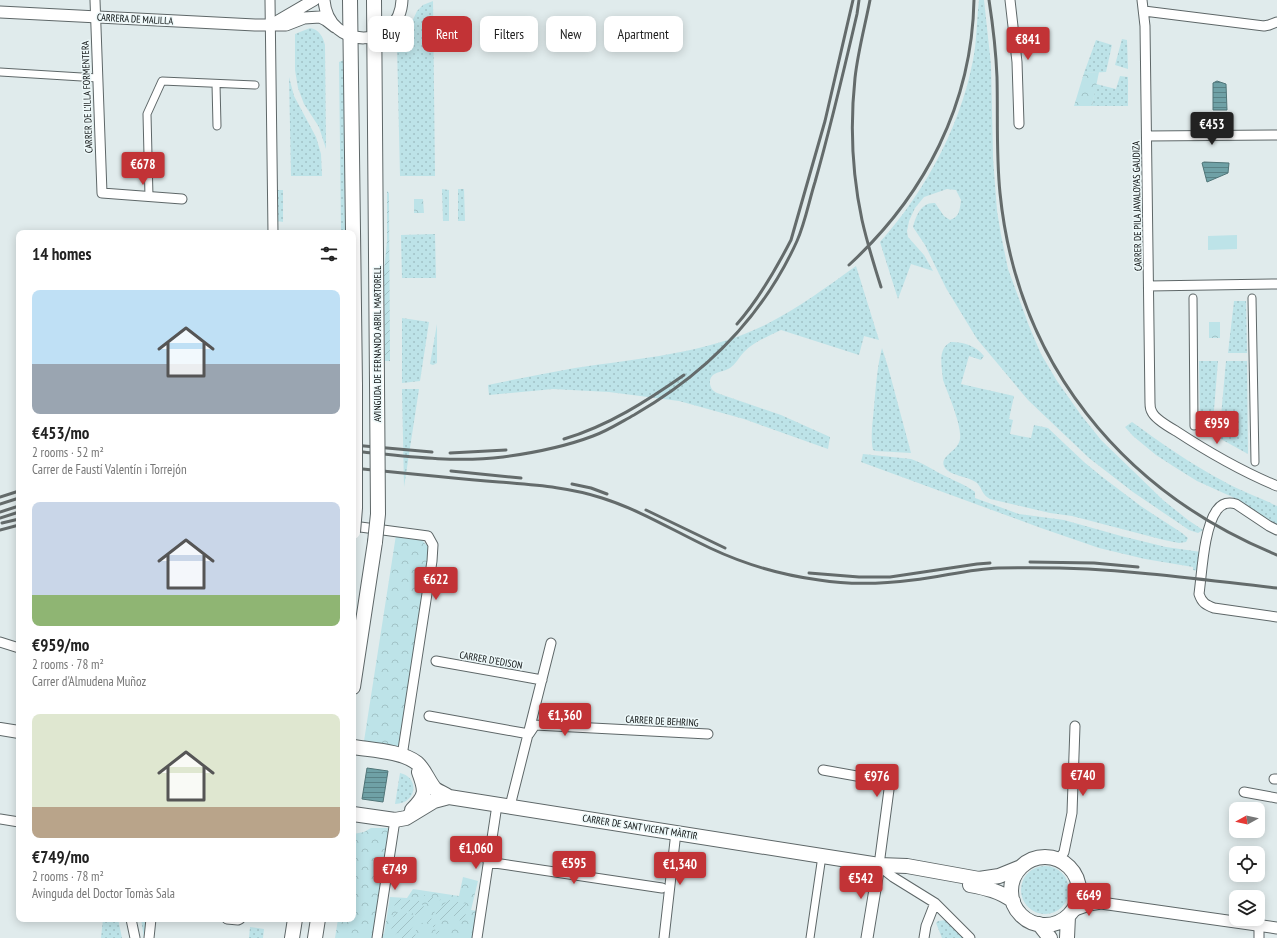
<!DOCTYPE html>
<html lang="en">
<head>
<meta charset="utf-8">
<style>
	body { margin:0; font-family:"PT Sans Narrow",sans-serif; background:#f2f2f2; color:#222; height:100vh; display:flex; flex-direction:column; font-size:15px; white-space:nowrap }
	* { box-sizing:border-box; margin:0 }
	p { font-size:13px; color:#767676 }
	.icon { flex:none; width:22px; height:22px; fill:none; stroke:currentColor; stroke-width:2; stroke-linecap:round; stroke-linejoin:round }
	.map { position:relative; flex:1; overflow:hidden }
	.panel { position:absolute; left:16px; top:230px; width:340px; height:692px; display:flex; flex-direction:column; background:#fff; border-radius:8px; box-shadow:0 2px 10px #0003 }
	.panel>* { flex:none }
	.guide { position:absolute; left:368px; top:16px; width:380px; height:36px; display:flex; gap:8px }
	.needle { width:26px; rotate:262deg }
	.tools { position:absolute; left:1229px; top:802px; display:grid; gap:8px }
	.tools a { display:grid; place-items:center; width:36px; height:36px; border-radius:8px; background:#fff; box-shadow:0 2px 10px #0003; font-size:20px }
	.price { position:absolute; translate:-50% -34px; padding:0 9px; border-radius:4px; background:#c23336; color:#fff; font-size:13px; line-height:26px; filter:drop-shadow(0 1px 2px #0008) }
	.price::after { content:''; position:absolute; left:50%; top:24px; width:12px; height:9px; margin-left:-6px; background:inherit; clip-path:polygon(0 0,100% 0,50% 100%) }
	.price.on { background:#222; color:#fff }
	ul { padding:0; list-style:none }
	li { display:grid; align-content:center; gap:8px; height:212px; padding:0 16px }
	li span { display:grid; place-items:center; height:124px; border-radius:8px; color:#555 }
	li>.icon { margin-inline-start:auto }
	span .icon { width:72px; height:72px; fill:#fffc; stroke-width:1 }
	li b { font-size:17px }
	h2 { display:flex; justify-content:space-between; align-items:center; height:48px; padding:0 16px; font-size:17px }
	.chip { padding:0 14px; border-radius:8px; background:#fff; box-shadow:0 2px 10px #0003; font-size:14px; line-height:36px }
	.chip.on { background:#c23336; color:#fff }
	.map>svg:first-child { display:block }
</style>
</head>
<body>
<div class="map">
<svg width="1277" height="938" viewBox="0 0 1277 938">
	<defs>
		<pattern id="grass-dots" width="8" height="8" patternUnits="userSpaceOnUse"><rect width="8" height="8" fill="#bde3e8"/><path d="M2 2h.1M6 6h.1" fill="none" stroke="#a1c2c6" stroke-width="1.8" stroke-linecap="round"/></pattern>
		<pattern id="park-crowns" width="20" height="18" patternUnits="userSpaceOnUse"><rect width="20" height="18" fill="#bde3e8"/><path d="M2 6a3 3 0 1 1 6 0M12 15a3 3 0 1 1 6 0" fill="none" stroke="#a1c2c6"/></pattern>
		<pattern id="garden-furrows" width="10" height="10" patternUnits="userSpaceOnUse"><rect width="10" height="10" fill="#bde3e8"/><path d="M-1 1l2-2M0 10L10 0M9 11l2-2" fill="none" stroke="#a1c2c6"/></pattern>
		<pattern id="water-rules" width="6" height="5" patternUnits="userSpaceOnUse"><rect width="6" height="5" fill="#6fa1a6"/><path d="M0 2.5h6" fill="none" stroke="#598286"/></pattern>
	</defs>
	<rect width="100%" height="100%" fill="#e0ebec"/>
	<path fill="url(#grass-dots)" d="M979,0H984L991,65L993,158L997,211L1001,235L1008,269L1029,326L1041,354L1057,381L1081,415L1101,440L1163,500L1188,520L1203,530L1198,533L1189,530L1133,492L1089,458L1028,400L977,339L946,288L925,245L913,227C916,216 921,202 935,203L944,216L950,220C960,217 960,208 961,200L956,190L947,189L924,197L915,208L909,221L907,231L908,237L924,255L933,271L911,264L898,299L880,242C927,190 965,118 975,48C977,32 977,16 979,0Z
		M433,1L435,176H400L397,45L398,42L408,30L417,11L423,5Z
		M310,28C319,29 323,37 325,45L326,149L319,127L304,104L298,88L295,70V34Z
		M1122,39L1127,40L1128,69L1115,65Z
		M1096,40L1112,45L1106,72L1084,73Z
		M344,60L345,233H341L339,62Z
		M1120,76L1128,77V106H1092L1096,84L1116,89Z
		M289,77L294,96L316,137L321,154L322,176H291Z
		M442,189L449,190V221H443Z
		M458,189H464L465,221H458Z
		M277,190H283V222L277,221Z
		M435,234L436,278H402L401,235Z
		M856,266L879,340L864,336L859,355L781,330C768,336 754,342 744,352C739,357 736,364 730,368C722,373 709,371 710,384C711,389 713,391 717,393L781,415L830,437L828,449L744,419L679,401L609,392L553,389L489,395L488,385C517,379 546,373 575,368C640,358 707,354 767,324C798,308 827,287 856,266Z
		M1234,301H1246L1247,353H1228Z
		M402,318L429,322L420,381L402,383Z
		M437,324V363L433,365L430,364Z
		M951,342C964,342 976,346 984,356L981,360L969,356L961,384L1014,396L1009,419L1013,420L1010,434L1031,438L1034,425L1048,428L1084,462L1101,476L1142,507L1182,533L1188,538L1186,542L1179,543L1164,540L1072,516L1050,513L990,499C982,495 982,488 977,483C969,476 948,476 944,466C940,455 958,452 960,439C962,425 948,394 943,380C942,367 937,348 951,342Z
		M882,348L888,367L911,453L876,451L873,450C870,436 873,421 874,407C876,387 877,367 882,348Z
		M1199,361H1218L1212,434L1200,427Z
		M1226,361H1247L1248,454L1219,438Z
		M402,389H419L404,487Z
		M1132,422C1161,443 1191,464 1223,481C1240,491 1259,497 1277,506V525L1239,500L1197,481L1173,466L1156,455L1133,436L1125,427Z
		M863,454L911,459C923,463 933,470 945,476C955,481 966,485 975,492V498L1019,514L1064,520L1121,536L1166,547L1201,552L1199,571L1193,570V567L1145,559L1099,548L1041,528L861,462Z
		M400,773C421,778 416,804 395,804Z
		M1021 890a24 24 0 1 1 48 0a24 24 0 1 1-48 0Z
		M103,919H118L122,938H101Z
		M141,919H147L145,938H144Z
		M946,920L954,927L963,938H942L936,923L938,921Z
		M250,927L264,929L263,938H249Z"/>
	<path fill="url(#park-crowns)" d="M1099,72L1092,106H1074L1084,73Z
		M414,199H423L424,213H414Z
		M1209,322H1220V338H1209Z
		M396,535L422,540L431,550L400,747L370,743L364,741Z
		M371,828H391L374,938H335L338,919H353V834L364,832Z
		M463,877L478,881L471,910L478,911L473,938H380V934H384L390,897L407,898L413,889L459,896Z"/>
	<path fill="url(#garden-furrows)" d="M387,191L389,193L390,361H385L384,272L387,241Z
		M423,895L441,899L431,906Z
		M396,899L420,901L426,910L418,916L406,910L394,908Z
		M449,900L467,904L465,919L461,922L457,917L450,915L440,920L434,912Z
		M402,912L412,915L416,919L390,938L394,913Z
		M429,915L442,935L437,936L435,929L429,922L422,923L421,921Z
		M419,923L420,924L416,930L415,938H399Z"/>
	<path fill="#bde3e8" d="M1237,235V249L1208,250V236Z"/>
	<path fill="url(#water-rules)" stroke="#507578" d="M1217,81L1226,84L1227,110H1213V83Z
		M1204,162L1229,163L1228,173L1207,182L1202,163Z
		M367,768L388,771L383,802L362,799Z"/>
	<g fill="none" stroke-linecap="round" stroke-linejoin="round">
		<g stroke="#5e6768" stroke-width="9">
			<path id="pedestrian" d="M0,72L98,78
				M216,84L217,126
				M149,197L147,114L162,81L255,85
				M1193,298L1194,426
				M1252,298L1255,462
				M810,938L822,856"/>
		</g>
		<g stroke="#5e6768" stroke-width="11">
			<path id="minor" d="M95,0L102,193L182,199
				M270,0L273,233
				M1010,0L1017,62L1019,124
				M1142,0L1145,26L1150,403C1150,406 1150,409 1152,412C1155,419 1169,427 1176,431C1208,452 1241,471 1277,486
				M1144,11L1264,26L1269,25L1277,22
				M1147,136L1277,135
				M1149,286L1277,284
				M353,526L428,536L433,545L432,561L402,756
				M1277,530L1269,526L1236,504C1229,502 1222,503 1217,510C1204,527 1202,572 1199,594C1202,603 1206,605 1214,608L1277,617
				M0,642L19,648
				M436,661L542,680
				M429,716L529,734L535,725L708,734
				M823,770L890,782L879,865
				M1274,779H1277
				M1244,792L1277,798
				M510,806L551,643
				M0,819L19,822
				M1059,860L1064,852L1072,813L1075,726
				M488,862L662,888
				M884,870L893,877L935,903L970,938
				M131,919L135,938
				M227,919L238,920L240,919
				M1259,925V938
				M149,938L151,919
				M377,938L395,820
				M477,938L497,805
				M664,938L676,832
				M924,938L926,926L935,903"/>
		</g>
		<g stroke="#5e6768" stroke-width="13">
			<path id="tertiary" d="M324,0C328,51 400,50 402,0
				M0,12L255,25H286L304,18L320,17L326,20L335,27
				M271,25L314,0
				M1078,885L1087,894L1101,903
				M1072,911L1089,905L1101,903L1277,928
				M867,938L879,865"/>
		</g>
		<g stroke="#5e6768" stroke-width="14">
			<path id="secondary" d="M0,729L19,732"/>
		</g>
		<g stroke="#5e6768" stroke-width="16">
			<path id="primary" d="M350,0L355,385
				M374,0L377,383
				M353,687L375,542
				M353,747C371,750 402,751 417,763C425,770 428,781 435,789C439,792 445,794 449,797L879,865L907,866L979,879L999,876L1021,867
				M412,810C427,795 426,791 419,772
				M353,814L395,820L406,818L434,801L449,797
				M1011 891a34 34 0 1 1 68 0a34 34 0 1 1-68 0Z
				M970,885C986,888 1000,891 1013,901
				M1039,924L1050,938
				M292,938L295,919
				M315,938L318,919
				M1067,938L1068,916"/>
		</g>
		<use href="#pedestrian" stroke="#fff" stroke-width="7"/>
		<use href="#minor" stroke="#fff" stroke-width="9"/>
		<use href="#tertiary" stroke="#fff" stroke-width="11"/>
		<use href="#secondary" stroke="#fff" stroke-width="12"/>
		<use href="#primary" stroke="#fff" stroke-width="14"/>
		<path stroke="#646b6b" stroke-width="3" d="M870,0C865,26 858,51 855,78C850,125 852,173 862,220C867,242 874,265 881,287
			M989,0C993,26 996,52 997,77C998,116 996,154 1000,193C1017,362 1121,491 1277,555
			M849,265C925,195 972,104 974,0
			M737,324C759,299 776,269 791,240L825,121L853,0
			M564,439C608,426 647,401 684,375
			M353,445L432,452
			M353,451C403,456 453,463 503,457C533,453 564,447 593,436C607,431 621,422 634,415C705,374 763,316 797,241C805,223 809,201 815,182C831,126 844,70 857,14L859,0
			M450,453L506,450
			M353,468C402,473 451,478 499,482C534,485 569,487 602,498C640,510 674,531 710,548C744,564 781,575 819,580C850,585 882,584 913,580C941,577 970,569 998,568C1044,567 1094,568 1140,573C1186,577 1231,583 1277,588
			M451,471L521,478
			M572,484L591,488L607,494
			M0,497L19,491
			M0,504L19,498
			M646,510L725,548
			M0,512L19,506
			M0,518L19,512
			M2,523L19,519
			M0,530L19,525
			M1030,562L1094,563L1138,567
			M809,573L859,577H890L977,564L990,563"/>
		<g stroke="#5e6768" stroke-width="16" stroke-linecap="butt">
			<path id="primary-bridge" d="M353,532L355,508V385
				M375,542L378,514L377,383"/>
		</g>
		<use href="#primary-bridge" stroke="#fff" stroke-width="14"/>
	</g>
	<g text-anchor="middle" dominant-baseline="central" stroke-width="3" stroke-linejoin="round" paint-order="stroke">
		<g font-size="10" fill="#090d0d" stroke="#edf8f9">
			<text transform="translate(135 19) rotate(3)">CARRERA DE MALILLA</text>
			<text transform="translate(87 97) rotate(-92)">CARRER DE L'ILLA FORMENTERA</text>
			<text transform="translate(1137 206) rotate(-91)">CARRER DE PILA JAVALOYAS GAUDIZA</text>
			<text transform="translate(377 344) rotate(-90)">AVINGUDA DE FERNANDO ABRIL MARTORELL</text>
			<text transform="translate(491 660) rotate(10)">CARRER D'EDISON</text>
			<text transform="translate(662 721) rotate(3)">CARRER DE BEHRING</text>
			<text transform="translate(640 827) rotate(9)">CARRER DE SANT VICENT MÀRTIR</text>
		</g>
	</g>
</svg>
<div class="tools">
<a><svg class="needle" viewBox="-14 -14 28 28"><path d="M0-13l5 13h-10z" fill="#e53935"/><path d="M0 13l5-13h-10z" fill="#767676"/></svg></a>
<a><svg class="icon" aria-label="locate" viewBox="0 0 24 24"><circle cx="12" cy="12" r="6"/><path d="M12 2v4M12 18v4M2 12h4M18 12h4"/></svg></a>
<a><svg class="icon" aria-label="layers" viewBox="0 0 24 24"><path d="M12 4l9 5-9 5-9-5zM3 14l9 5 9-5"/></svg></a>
</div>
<b class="price" style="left:1028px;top:61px">€841</b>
<b class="price on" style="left:1212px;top:146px">€453</b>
<b class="price" style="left:143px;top:186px">€678</b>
<b class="price" style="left:1217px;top:445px">€959</b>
<b class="price" style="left:436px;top:601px">€622</b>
<b class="price" style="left:565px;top:737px">€1,360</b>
<b class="price" style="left:1083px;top:797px">€740</b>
<b class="price" style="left:877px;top:798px">€976</b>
<b class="price" style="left:476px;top:870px">€1,060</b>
<b class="price" style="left:574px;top:885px">€595</b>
<b class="price" style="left:680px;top:886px">€1,340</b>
<b class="price" style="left:395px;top:891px">€749</b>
<b class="price" style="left:861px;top:900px">€542</b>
<b class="price" style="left:1089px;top:917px">€649</b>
<div class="guide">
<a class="chip">Buy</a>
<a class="chip on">Rent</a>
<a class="chip">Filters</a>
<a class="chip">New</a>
<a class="chip">Apartment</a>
</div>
<section class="panel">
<h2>14 homes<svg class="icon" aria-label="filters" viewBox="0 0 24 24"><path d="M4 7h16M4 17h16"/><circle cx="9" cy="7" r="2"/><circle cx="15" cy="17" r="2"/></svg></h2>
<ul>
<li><span style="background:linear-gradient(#bfe0f5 60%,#9aa5b1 0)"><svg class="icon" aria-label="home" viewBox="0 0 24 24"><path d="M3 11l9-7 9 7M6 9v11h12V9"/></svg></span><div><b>€453/mo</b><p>2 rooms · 52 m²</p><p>Carrer de Faustí Valentín i Torrejón</p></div></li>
<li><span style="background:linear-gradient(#c9d6e8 75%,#8fb573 0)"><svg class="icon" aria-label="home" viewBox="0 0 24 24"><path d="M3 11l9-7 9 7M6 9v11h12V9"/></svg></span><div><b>€959/mo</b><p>2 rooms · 78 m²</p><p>Carrer d'Almudena Muñoz</p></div></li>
<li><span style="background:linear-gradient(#dfe7d0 75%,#b9a48a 0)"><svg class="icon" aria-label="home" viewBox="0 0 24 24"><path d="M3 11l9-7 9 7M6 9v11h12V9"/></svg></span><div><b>€749/mo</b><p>2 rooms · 78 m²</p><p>Avinguda del Doctor Tomàs Sala</p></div></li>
</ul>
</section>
</div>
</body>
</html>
